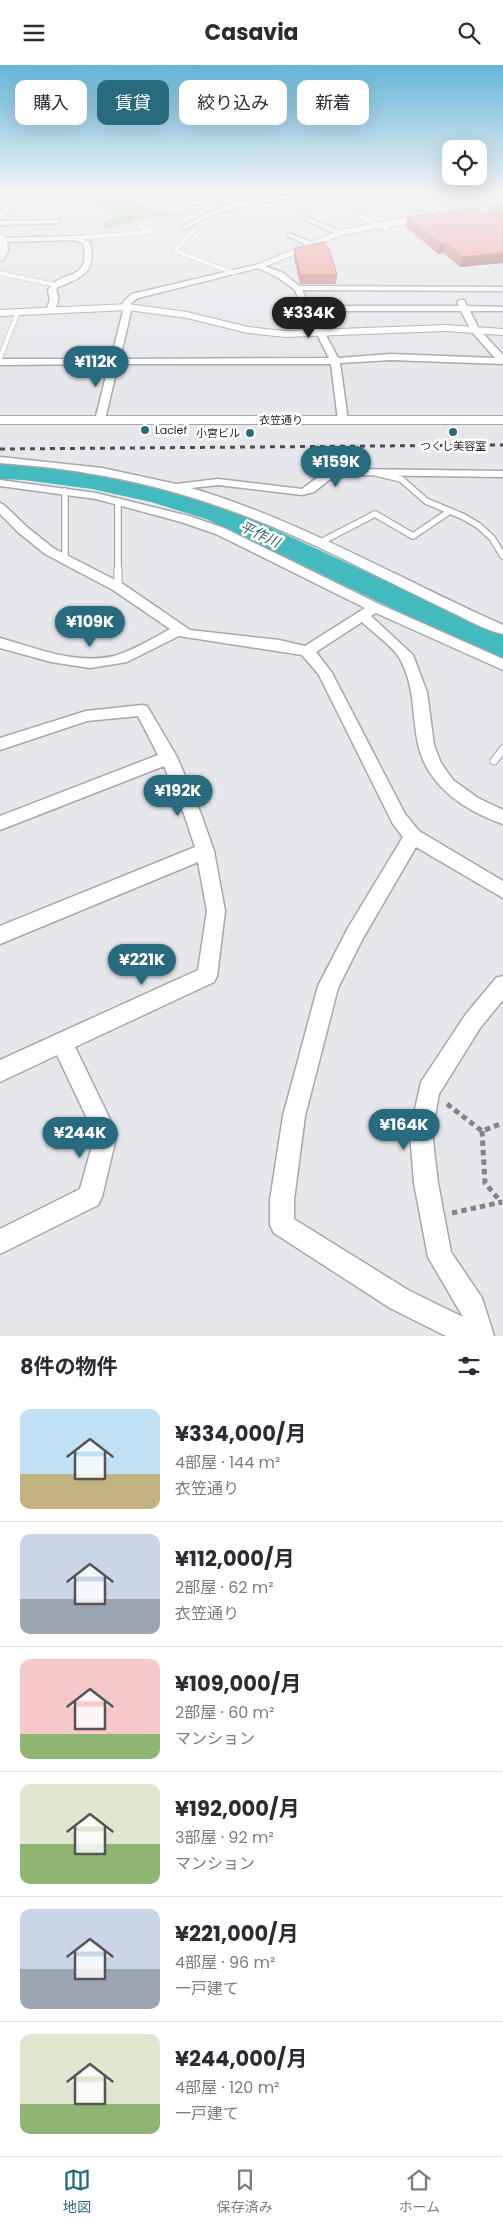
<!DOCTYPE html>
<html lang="ja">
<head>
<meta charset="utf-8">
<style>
	body { margin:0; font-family:Poppins,"Noto Sans JP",sans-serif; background:#f7f7f7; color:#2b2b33; height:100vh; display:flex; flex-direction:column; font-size:19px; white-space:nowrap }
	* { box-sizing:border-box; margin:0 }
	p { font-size:16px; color:#7c7c81 }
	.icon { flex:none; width:28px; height:28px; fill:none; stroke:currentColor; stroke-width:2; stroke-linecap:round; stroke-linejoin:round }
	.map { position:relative; height:1271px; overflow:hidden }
	.panel { display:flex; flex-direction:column; background:#fff; flex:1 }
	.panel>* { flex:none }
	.hud { position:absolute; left:15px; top:15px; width:474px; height:45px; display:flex; gap:10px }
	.tools { position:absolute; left:442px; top:75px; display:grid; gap:10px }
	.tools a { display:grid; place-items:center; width:45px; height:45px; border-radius:10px; background:#fff; box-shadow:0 5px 20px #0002; font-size:25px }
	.price { position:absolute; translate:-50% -42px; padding:0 11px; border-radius:18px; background:#296b7e; color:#fff; font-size:16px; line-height:32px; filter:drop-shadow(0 1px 2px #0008) }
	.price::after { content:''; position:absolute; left:50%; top:30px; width:15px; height:11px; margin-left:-8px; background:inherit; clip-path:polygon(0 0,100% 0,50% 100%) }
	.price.on { background:#222; color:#fff }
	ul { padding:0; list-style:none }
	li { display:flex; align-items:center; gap:15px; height:125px; padding:0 20px }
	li+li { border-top:1px solid #e1e1e2 }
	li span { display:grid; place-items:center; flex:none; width:140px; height:100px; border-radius:10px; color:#555 }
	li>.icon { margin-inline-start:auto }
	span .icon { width:60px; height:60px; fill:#fffc; stroke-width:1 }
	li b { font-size:21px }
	h2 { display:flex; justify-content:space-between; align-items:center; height:60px; padding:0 20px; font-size:21px }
	.chip { padding:0 18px; border-radius:10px; background:#fff; box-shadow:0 5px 20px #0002; font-size:18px; line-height:45px }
	.chip.on { background:#296b7e; color:#fff }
	header { display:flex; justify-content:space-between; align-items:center; height:65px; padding:0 20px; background:#fff; font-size:22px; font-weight:700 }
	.dock { display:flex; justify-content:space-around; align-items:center; height:70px; border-top:1px solid #e1e1e2; background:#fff; font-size:14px; color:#7c7c81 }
	.dock a { display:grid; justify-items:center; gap:2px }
	.dock .on { color:#296b7e }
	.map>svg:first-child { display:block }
</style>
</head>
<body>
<header><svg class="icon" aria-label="menu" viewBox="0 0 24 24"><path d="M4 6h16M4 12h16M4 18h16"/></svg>Casavia<svg class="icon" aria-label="search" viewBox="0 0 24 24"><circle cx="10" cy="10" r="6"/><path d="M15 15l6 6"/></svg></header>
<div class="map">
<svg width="503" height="1271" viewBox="0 0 503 1271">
	<rect width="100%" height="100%" fill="#e6e7eb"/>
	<path fill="#afd291" d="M100,127H144L135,138L152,144L187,150L146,153L110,163H104L102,158L120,150L101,143L89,132Z"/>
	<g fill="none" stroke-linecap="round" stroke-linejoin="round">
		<path fill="#43babe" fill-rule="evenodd" d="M0,398L24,399L92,408L167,425L226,442L503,570V594L491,591L206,454L151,437L92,424L24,415L0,414Z"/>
		<g stroke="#a6a7ab" stroke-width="5">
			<path id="service-far3" d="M0,128L28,130
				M347,145L388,164
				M193,166L175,186L234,208
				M75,173L150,167L139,160
				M0,208L55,220"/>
		</g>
		<g stroke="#a6a7ab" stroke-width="5.5">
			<path id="service-far2" d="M0,293L18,247"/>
		</g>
		<g stroke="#a6a7ab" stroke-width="8">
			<path id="service-far1" d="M376,408L401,414L426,436L464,452L479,461L492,473L503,491
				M65,426V495
				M118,436V505
				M319,478L375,449L413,471L450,446"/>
		</g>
		<g stroke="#a6a7ab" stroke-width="9">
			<path id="service" d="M118,504V522
				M494,696L503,684"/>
		</g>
		<g stroke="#a6a7ab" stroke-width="3">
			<path id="minor" d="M164,127H174L164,131L195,141L217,134L196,127C205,127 216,133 225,132C234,130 241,127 250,127L230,134L239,137L309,127H326L241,141L212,150L185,164L182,162L183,161L208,148L234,139L223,136L195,145L154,131Z
				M391,127H430L404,130L443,151L438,152Z
				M455,127H466L503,137V141Z
				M304,151L342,167L343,168L338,169L302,154V152Z
				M60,155V157L58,158L0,160V156Z
				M287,169H291L316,179L309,181L287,171Z
				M75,171L90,177C97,207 83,212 58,222L56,225C60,233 58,239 53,247H47L46,245L50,235L48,225C61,203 92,219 83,178L74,175L7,177L8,186L3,195H0V173Z
				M259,199L283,208L299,221L503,222V226L302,225L310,241H459L457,237L461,235H464L467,241L503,242V246H470L479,264L503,290V299L391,295L340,298L348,355L343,358L338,355L331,299H118L105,355L100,358L95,355L109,299L0,300V294H111L124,242L123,237L132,229ZM258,203L277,212L294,224L329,293L120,294L132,242L131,238L138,233ZM313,246H461L472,267L495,293L391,289L338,293Z
				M0,392L102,403L176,419L218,414L302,424L321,410L353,404L503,406V412L353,410L329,415L314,427L302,430L218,420L191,423C300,455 399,514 503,560V569C485,565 468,555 451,547C412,528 373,509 335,490C221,435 127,407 0,398Z
				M0,415L96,428L189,451L224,463L379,539L503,594V605L376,548L371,551L413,590L427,627L434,680L441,698L453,715L478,733L503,745V759C465,746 427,721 418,679C412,650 415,621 400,594C394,582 372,567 362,557L316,587L332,608L405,749L419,766L503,816V833L416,782L362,875L338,923L305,1051L294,1135V1154L408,1225L463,1252L428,1192L414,1118L410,1067L421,1017L466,949L496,913L503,911V935L480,963L439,1029L432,1067L438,1118L451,1187L482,1233L494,1271H446L390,1243L274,1168L270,1160V1135L283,1051L318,921L348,863L403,772L393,759L319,610L302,590L179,571L127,597L90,603L51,597L0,583V573C36,583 76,600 114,591C134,585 152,574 170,564L113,525L45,489L19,468L0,449V438L4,440L27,462L53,483L123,519L190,565L279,575L305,581L365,543L216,469L181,457L96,434L0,421Z
				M142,640L147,641L177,692L201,749L214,786L225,846L217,911L214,917L75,982L117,1069L102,1132L98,1140L0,1189V1164L80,1124L95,1070L57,990L0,1017V995L198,905L207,846L198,797L0,879V861L195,782L184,749L164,701L0,765V751L158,690L138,651L87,656L0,685V673L86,646Z"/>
		</g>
		<g stroke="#a6a7ab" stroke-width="2">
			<path id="tertiary" d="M28,127H37L0,154V147Z
				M503,141V145L409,158L342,170L262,203L259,204L254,201L340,165L409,152Z
				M0,169L6,173V177H0Z
				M128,239L187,247L248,262L285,266L446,260L503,264V270L446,266L285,272L248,268L187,253L128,245L0,251V245Z
				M0,351H503V359H0Z"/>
		</g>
		<path stroke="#848487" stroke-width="5" stroke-dasharray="5.5 4" stroke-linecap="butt" d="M447,1039L482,1066L503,1058
			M482,1066L485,1118L501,1137
			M452,1148L502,1137"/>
		<use href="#service-far3" stroke="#fff" stroke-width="4"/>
		<use href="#service-far2" stroke="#fff" stroke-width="4.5"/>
		<use href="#service-far1" stroke="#fff" stroke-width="5.5"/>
		<use href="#service" stroke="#fff" stroke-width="7"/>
		<use href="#minor" fill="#fff" fill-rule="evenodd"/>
		<use href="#tertiary" fill="#fff" fill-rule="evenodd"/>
		<path stroke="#4d4d4f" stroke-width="3" stroke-dasharray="5 5" stroke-linecap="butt" d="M0,384L503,380"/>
	</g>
	<path fill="#ce857e" d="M503,137V198L460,202L443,188L438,189L406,162L407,152L488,149L490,140Z
		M294,184L337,210L336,219H300L294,193Z"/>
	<path fill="#a86c67" d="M445,178L443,188L438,189L440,179Z
		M503,188V198L460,202L462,192Z"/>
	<path fill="#f09b93" stroke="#a86c67" d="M503,137V147L490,140Z
		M475,143L503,156V188L462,192L445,178L440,179L407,152Z
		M323,177L329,184L337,210H300L294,184Z"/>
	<linearGradient id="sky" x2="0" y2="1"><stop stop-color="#66b6d7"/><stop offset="0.42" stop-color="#f4f4f6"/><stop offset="1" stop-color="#f4f4f6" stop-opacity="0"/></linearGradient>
	<rect width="503" height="305" fill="url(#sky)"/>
	<g fill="#296b7e" stroke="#fff" stroke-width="2">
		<circle cx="145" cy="365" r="5"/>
		<circle cx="453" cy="367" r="5"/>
		<circle cx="250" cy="368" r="5"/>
	</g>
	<g text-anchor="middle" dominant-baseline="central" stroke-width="5" stroke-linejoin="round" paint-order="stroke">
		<g font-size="11" fill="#1f1f21" stroke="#fff">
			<text x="281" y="355">衣笠通り</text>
		</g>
		<g font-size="11" fill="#1f1f21" stroke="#fff" text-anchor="start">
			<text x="155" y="365">Laclef</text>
			<text x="240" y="368" text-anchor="end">小宮ビル</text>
			<text x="453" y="381" text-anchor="middle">つくし美容室</text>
		</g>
		<g font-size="14" font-style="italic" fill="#2f6163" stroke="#fff">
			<text transform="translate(260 469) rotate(25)">平作川</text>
		</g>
	</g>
</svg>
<div class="tools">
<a><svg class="icon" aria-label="locate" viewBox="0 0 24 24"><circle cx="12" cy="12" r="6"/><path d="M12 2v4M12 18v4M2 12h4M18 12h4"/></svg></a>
</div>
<b class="price on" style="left:309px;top:274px">¥334K</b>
<b class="price" style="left:96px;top:323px">¥112K</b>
<b class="price" style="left:336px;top:423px">¥159K</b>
<b class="price" style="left:90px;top:583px">¥109K</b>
<b class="price" style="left:178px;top:752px">¥192K</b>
<b class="price" style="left:142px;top:921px">¥221K</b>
<b class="price" style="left:404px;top:1086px">¥164K</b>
<b class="price" style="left:80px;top:1094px">¥244K</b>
<div class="hud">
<a class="chip">購入</a>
<a class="chip on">賃貸</a>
<a class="chip">絞り込み</a>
<a class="chip">新着</a>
</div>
</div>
<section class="panel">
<h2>8件の物件<svg class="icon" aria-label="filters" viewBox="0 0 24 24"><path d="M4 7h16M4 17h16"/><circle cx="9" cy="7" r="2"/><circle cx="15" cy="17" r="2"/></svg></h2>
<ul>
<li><span style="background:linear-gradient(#bfe0f5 65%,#c2b280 0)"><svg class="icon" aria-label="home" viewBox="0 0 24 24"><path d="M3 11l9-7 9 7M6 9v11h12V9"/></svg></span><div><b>¥334,000/月</b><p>4部屋 · 144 m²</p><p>衣笠通り</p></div></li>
<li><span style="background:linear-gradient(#c9d6e8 65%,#9aa5b1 0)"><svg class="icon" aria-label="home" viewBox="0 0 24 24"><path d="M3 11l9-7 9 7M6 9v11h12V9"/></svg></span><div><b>¥112,000/月</b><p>2部屋 · 62 m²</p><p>衣笠通り</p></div></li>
<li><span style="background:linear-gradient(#f6c9c9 75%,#8fb573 0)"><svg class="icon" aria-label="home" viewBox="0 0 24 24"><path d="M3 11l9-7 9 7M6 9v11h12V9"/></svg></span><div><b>¥109,000/月</b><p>2部屋 · 60 m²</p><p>マンション</p></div></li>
<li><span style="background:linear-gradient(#dfe7d0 60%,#8fb573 0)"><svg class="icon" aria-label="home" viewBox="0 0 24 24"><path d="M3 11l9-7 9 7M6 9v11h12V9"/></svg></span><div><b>¥192,000/月</b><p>3部屋 · 92 m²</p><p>マンション</p></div></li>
<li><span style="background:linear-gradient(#c9d6e8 60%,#9aa5b1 0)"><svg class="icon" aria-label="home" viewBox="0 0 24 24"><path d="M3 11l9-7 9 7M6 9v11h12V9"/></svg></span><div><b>¥221,000/月</b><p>4部屋 · 96 m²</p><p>一戸建て</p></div></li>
<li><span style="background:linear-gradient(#dfe7d0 70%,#8fb573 0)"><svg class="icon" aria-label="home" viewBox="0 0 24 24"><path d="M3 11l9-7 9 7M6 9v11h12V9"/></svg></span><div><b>¥244,000/月</b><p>4部屋 · 120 m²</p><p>一戸建て</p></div></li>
</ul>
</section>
<nav class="dock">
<a class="on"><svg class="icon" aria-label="map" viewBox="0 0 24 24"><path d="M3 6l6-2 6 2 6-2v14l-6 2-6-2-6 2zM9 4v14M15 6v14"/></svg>地図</a>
<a><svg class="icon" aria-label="saved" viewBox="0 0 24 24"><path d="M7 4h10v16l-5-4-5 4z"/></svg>保存済み</a>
<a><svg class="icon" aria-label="home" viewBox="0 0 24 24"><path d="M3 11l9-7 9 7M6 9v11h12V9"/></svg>ホーム</a>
</nav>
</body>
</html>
